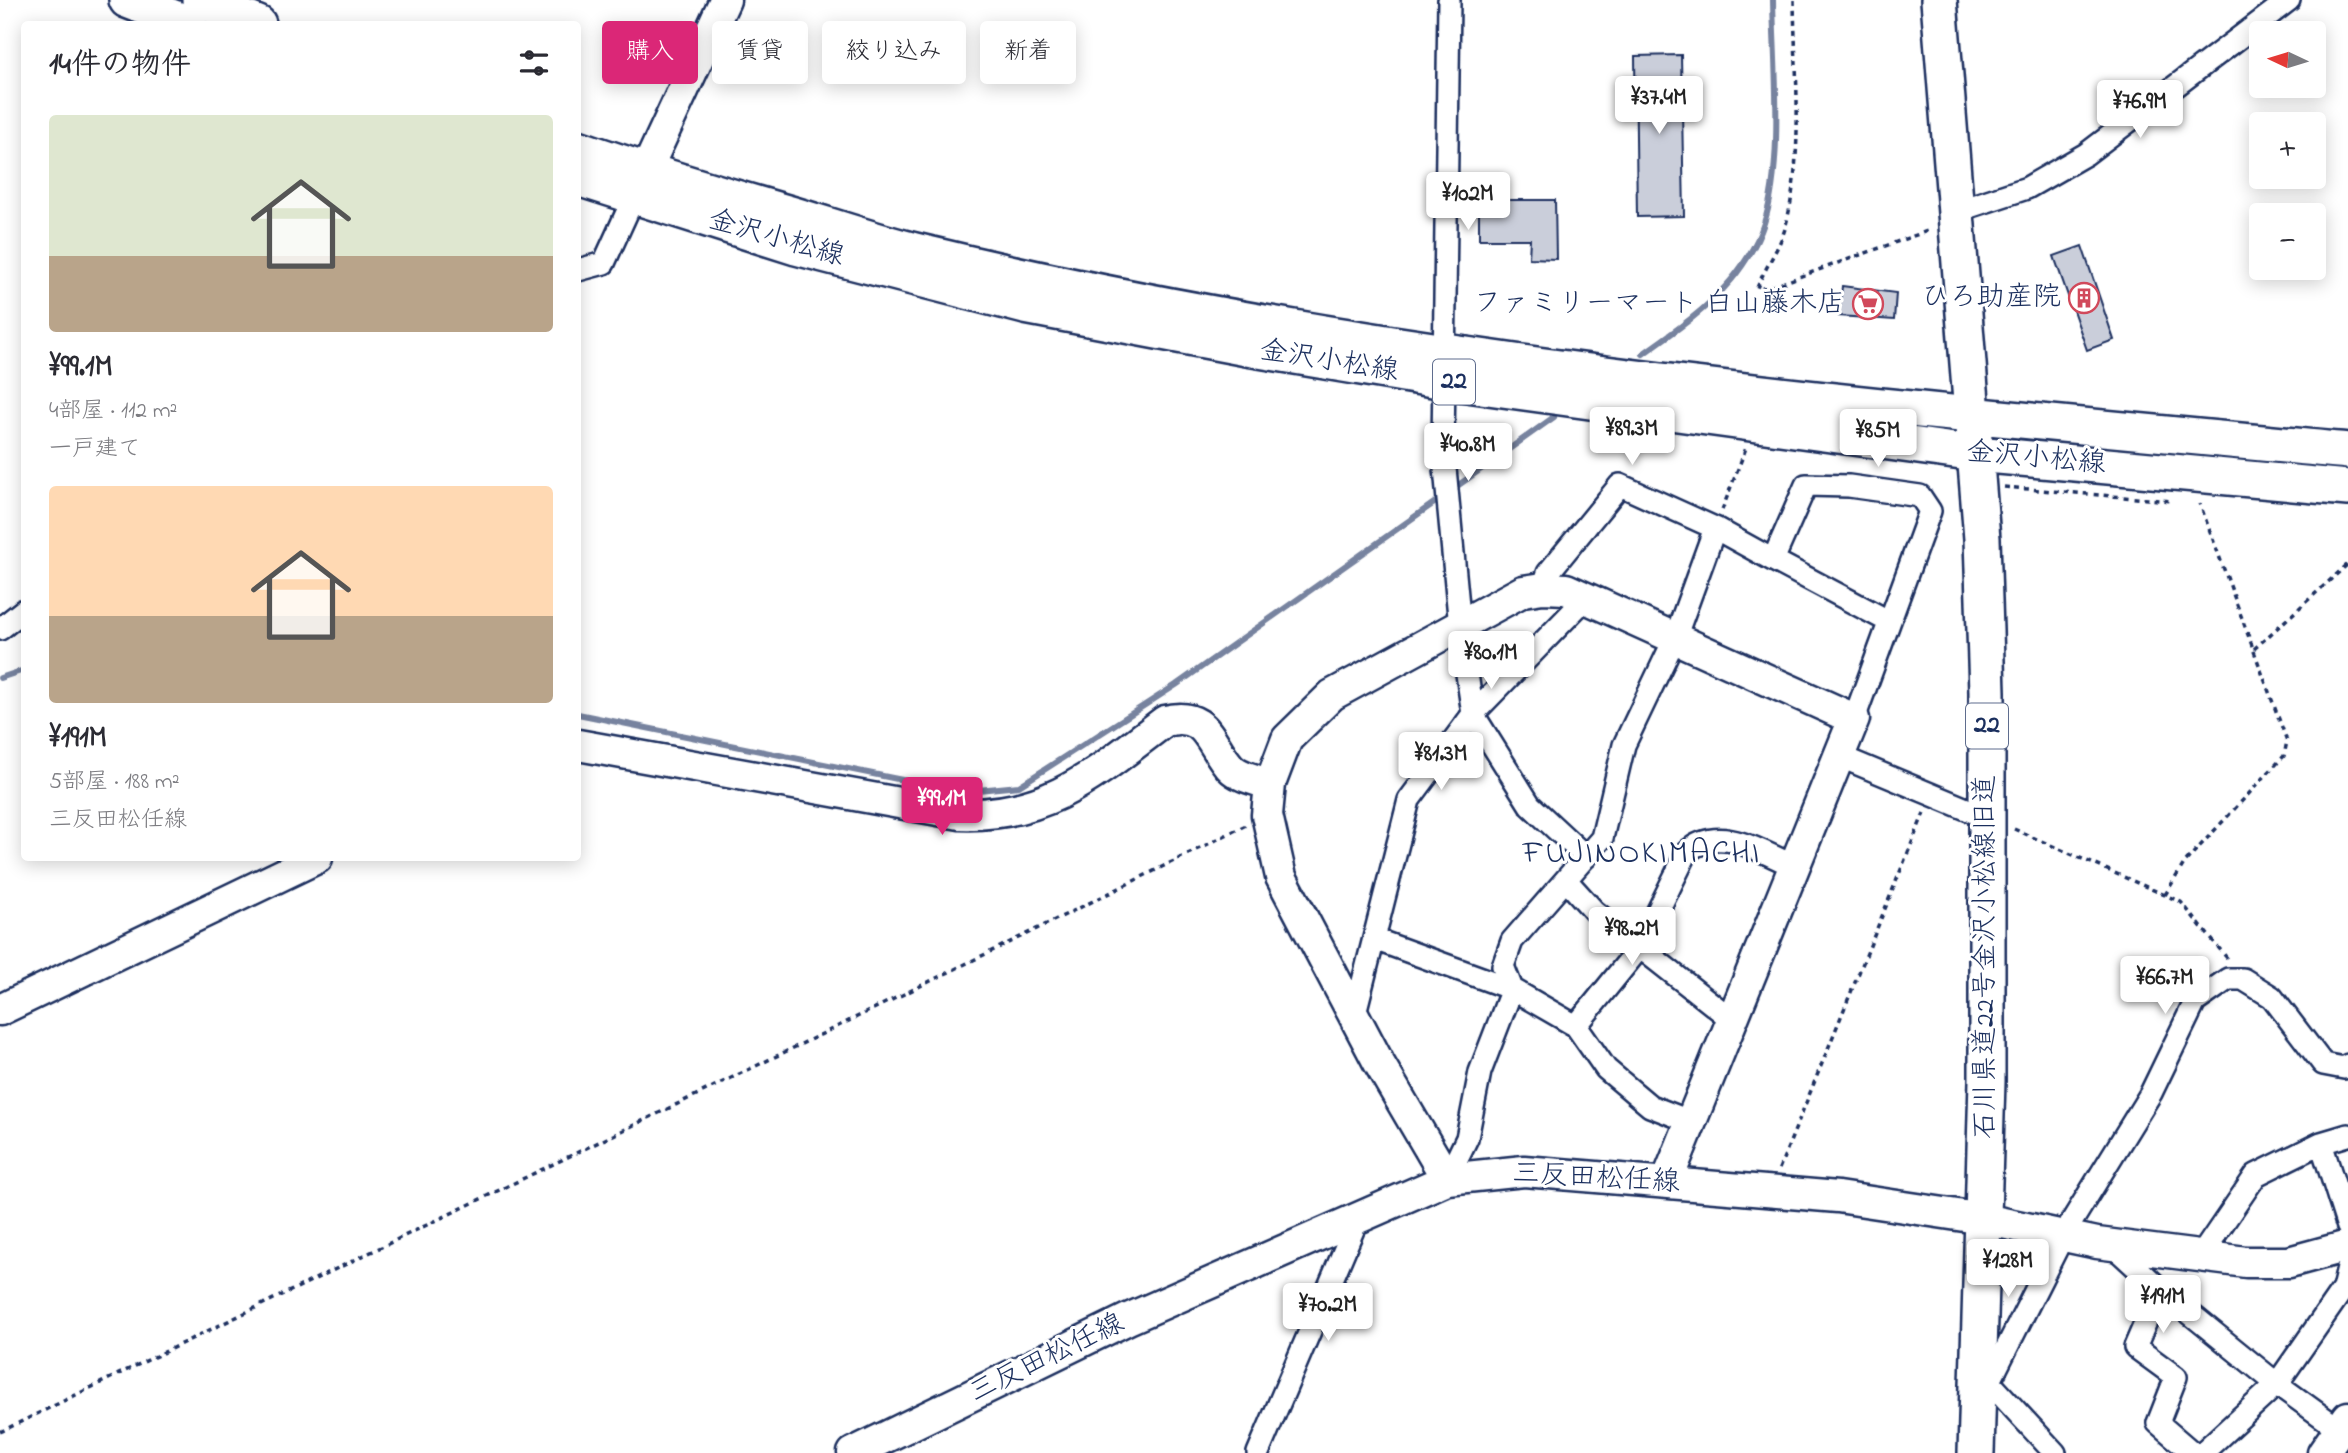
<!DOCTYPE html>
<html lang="ja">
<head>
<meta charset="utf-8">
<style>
	body { margin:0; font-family:"Indie Flower","Klee One",sans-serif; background:#f7f7f7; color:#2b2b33; height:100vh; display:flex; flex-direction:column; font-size:26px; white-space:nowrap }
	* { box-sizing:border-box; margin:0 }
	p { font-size:23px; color:#7c7c81 }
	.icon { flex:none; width:38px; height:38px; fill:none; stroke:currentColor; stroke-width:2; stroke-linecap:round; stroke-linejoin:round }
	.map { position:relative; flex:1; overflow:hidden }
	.panel { position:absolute; left:21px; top:21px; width:560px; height:840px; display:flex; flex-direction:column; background:#fff; border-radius:7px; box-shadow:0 4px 18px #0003 }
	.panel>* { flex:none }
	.banner { position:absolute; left:602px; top:21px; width:665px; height:63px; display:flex; gap:14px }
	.needle { width:46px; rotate:274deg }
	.fabs { position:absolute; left:2249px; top:21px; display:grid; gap:14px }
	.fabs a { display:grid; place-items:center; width:77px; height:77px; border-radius:7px; background:#fff; box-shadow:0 4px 18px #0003; font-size:35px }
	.price { position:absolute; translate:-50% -60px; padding:0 16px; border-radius:7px; background:#fff; color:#222; font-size:23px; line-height:46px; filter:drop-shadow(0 2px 4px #0008) }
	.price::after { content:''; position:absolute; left:50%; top:42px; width:21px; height:16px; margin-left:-10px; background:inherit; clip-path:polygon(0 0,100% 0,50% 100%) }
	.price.active { background:#db2777; color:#fff }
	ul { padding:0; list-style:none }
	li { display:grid; align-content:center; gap:14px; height:371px; padding:0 28px }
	li span { display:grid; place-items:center; height:217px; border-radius:7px; color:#555 }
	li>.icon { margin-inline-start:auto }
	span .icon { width:126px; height:126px; fill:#fffc; stroke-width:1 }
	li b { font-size:30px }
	h2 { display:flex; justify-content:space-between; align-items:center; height:84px; padding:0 28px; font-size:30px }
	.tag { padding:0 24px; border-radius:7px; background:#fff; box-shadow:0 4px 18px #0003; font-size:24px; line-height:63px }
	.tag.active { background:#db2777; color:#fff }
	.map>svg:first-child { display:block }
</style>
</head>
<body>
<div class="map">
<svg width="2348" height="1453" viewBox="0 0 2348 1453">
	<rect width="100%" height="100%" fill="#fff"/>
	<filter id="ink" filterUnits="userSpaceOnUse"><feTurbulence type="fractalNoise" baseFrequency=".0143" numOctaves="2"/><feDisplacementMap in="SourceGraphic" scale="14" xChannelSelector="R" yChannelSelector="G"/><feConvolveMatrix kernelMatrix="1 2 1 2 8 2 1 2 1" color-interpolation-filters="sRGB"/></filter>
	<g filter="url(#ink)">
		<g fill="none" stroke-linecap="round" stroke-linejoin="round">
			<path stroke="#77839f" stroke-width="6" d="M1643,354C1672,333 1701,314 1725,287C1741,270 1757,245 1764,223C1784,164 1774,64 1773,0
				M1453,489L1554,417
				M0,678L24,670
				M578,714L927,785L978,790L1019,786L1176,685L1444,496"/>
		</g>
		<path fill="#caceda" stroke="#1b2f5e" stroke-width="2" d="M1681,55L1684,216L1637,217L1635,56Z
			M1479,200H1555L1556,259L1529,258L1530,239H1479Z
			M2082,246L2114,340L2087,350L2054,256Z
			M1842,286L1896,293L1894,320L1839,316Z"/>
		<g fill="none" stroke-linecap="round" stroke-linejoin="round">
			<g stroke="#1b2f5e" stroke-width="26">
				<path id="street" d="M1449,0L1443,447L1460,627L1473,714L1530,805L1586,857
					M1954,212L2027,188L2086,154L2289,0
					M578,270L604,263L634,197
					M1543,588L1548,573L1620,485L1715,528L1773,560
					M0,629L24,610
					M1854,719L1930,511L1920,496L1849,486L1806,485L1773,560L1888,621
					M1839,756L1988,818
					M1566,880L1594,911L1731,1019
					M1374,939L1512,989L1576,1026L1606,1069L1650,1106L1689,1121
					M1354,1017L1409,800L1473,714L1586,598
					M1576,1026L1640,947L1687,852C1719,823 1761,852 1794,866
					M2321,1143L2348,1135
					M1447,1179L1467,1138L1480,1072L1512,989L1503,966L1512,941L1602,838L1624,745L1675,638L1715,528
					M2112,1245L2160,1289L2135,1347L2176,1377L2158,1423L2193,1453
					M2200,1257L2256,1175L2321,1143L2348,1227
					M2160,1289L2277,1384L2339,1429
					M1981,1373L2055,1453
					M1989,1383L2064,1234L2151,1093L2195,1002L2228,979H2243L2272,997L2323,1064L2344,1068L2348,1065
					M1258,1453L1359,1216
					M2202,1453L2277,1384L2343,1289L2348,1268"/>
			</g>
			<g stroke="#1b2f5e" stroke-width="35">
				<path id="secondary" d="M637,190L725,0
					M578,745L960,814C1050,817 1097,772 1165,721C1208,710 1209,744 1230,767C1239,777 1257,780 1270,784
					M0,1010L317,858
					M1447,1179L1379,1063L1281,877L1267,815L1270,784L1287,739L1332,695L1523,591L1543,588L1566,589L1854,719L1667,1181
					M853,1453L1128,1319L1447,1179L1524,1171L1838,1197L1984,1219L2097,1243L2246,1262H2289L2348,1246
					M2323,1453L2348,1417"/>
			</g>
			<g stroke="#1b2f5e" stroke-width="40">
				<path id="primary" d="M127,0L189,24
					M200,0L258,24
					M1939,0L1982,539L1987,692V1081L1976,1453
					M578,148C649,173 721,194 794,215C834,227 874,241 915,251C1384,365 1869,406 2348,451
					M578,178L796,247L1025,306L1247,348L1445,381L1976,454L2348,488"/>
			</g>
			<path stroke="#1b2f5e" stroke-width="3.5" stroke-dasharray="5 5" stroke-linecap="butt" d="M1794,0C1795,74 1804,153 1786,225C1781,246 1765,267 1757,288H1768L1930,230
				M2004,487L2171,501
				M1722,510L1746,448
				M2254,649L2348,564
				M2014,829L2181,902L2227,958
				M2165,895L2185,862L2284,756L2287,741L2200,504
				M1779,1169L1924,813
				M0,1432C415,1229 833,1032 1246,825"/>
			<use href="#street" stroke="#fff" stroke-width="21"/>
			<use href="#secondary" stroke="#fff" stroke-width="30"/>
			<use href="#primary" stroke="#fff" stroke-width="35"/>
		</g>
	</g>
	<defs>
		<g id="building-ring" transform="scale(1.575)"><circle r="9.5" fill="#fff" stroke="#d1495b" stroke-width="1.5"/><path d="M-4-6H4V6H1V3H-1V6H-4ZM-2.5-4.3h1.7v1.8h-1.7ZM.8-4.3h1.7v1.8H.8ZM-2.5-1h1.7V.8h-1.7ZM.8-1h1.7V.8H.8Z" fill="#d1495b"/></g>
		<g id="supermarket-ring" transform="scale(1.575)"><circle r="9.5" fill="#fff" stroke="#d1495b" stroke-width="1.5"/><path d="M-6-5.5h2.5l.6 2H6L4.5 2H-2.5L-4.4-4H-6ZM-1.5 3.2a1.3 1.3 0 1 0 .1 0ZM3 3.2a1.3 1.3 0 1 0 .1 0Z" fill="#d1495b"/></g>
	</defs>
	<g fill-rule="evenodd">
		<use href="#building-ring" x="2084" y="298"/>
		<use href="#supermarket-ring" x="1868" y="304"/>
	</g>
	<g text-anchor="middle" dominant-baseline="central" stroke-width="6" stroke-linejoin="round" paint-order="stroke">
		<g fill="#fff" stroke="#5f6d8e" stroke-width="2">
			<rect x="1433" y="359.5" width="42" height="45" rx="5"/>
			<rect x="1966" y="703.5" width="42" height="45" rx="5"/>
		</g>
		<g font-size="26" font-weight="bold" fill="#1b2f5e">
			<text x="1454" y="382">22</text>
			<text x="1987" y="726">22</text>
		</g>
		<g font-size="28" fill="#1b2f5e" stroke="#fff">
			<text transform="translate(776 239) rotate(16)">金沢小松線</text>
			<text transform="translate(1329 362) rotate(9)">金沢小松線</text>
			<text transform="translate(2036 459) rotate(5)">金沢小松線</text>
			<text transform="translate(1986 957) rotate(-90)">石川県道22号金沢小松線旧道</text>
			<text transform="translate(1596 1179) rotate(3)">三反田松任線</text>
			<text transform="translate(1047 1359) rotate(-26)">三反田松任線</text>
		</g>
		<g font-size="28" fill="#1b2f5e" stroke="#fff" text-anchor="end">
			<text x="2061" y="298">ひろ助産院</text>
			<text x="1845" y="304">ファミリーマート 白山藤木店</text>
		</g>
		<g font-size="32" letter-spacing="2" fill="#1b2f5e" stroke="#fff">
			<text x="1642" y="854">FUJINOKIMACHI</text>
		</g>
	</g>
</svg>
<div class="fabs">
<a><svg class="needle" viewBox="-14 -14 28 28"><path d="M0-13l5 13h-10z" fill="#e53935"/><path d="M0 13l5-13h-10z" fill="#7c7c81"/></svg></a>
<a>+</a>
<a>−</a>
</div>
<b class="price" style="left:1659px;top:136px">¥37.4M</b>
<b class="price" style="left:2140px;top:140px">¥76.9M</b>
<b class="price" style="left:1468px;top:232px">¥102M</b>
<b class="price" style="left:1632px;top:467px">¥89.3M</b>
<b class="price" style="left:1878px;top:469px">¥85M</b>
<b class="price" style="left:1468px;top:483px">¥40.8M</b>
<b class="price" style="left:1491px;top:691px">¥80.1M</b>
<b class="price" style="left:1441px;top:792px">¥81.3M</b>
<b class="price active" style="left:942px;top:837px">¥99.1M</b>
<b class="price" style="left:1632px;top:967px">¥98.2M</b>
<b class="price" style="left:2165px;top:1016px">¥66.7M</b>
<b class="price" style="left:2008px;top:1299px">¥128M</b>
<b class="price" style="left:2163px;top:1335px">¥191M</b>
<b class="price" style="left:1328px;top:1343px">¥70.2M</b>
<div class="banner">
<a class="tag active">購入</a>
<a class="tag">賃貸</a>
<a class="tag">絞り込み</a>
<a class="tag">新着</a>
</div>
<section class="panel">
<h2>14件の物件<svg class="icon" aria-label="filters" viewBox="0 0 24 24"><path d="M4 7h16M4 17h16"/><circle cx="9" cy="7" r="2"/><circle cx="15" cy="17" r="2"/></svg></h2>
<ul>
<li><span style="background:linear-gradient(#dfe7d0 65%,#b9a48a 0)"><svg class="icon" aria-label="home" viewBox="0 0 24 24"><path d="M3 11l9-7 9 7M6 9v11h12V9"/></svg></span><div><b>¥99.1M</b><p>4部屋 · 112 m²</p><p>一戸建て</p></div></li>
<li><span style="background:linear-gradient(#ffd9b3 60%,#b9a48a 0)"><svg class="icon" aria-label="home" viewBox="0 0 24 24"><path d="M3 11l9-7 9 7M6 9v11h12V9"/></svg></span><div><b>¥191M</b><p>5部屋 · 188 m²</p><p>三反田松任線</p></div></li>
</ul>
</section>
</div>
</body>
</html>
